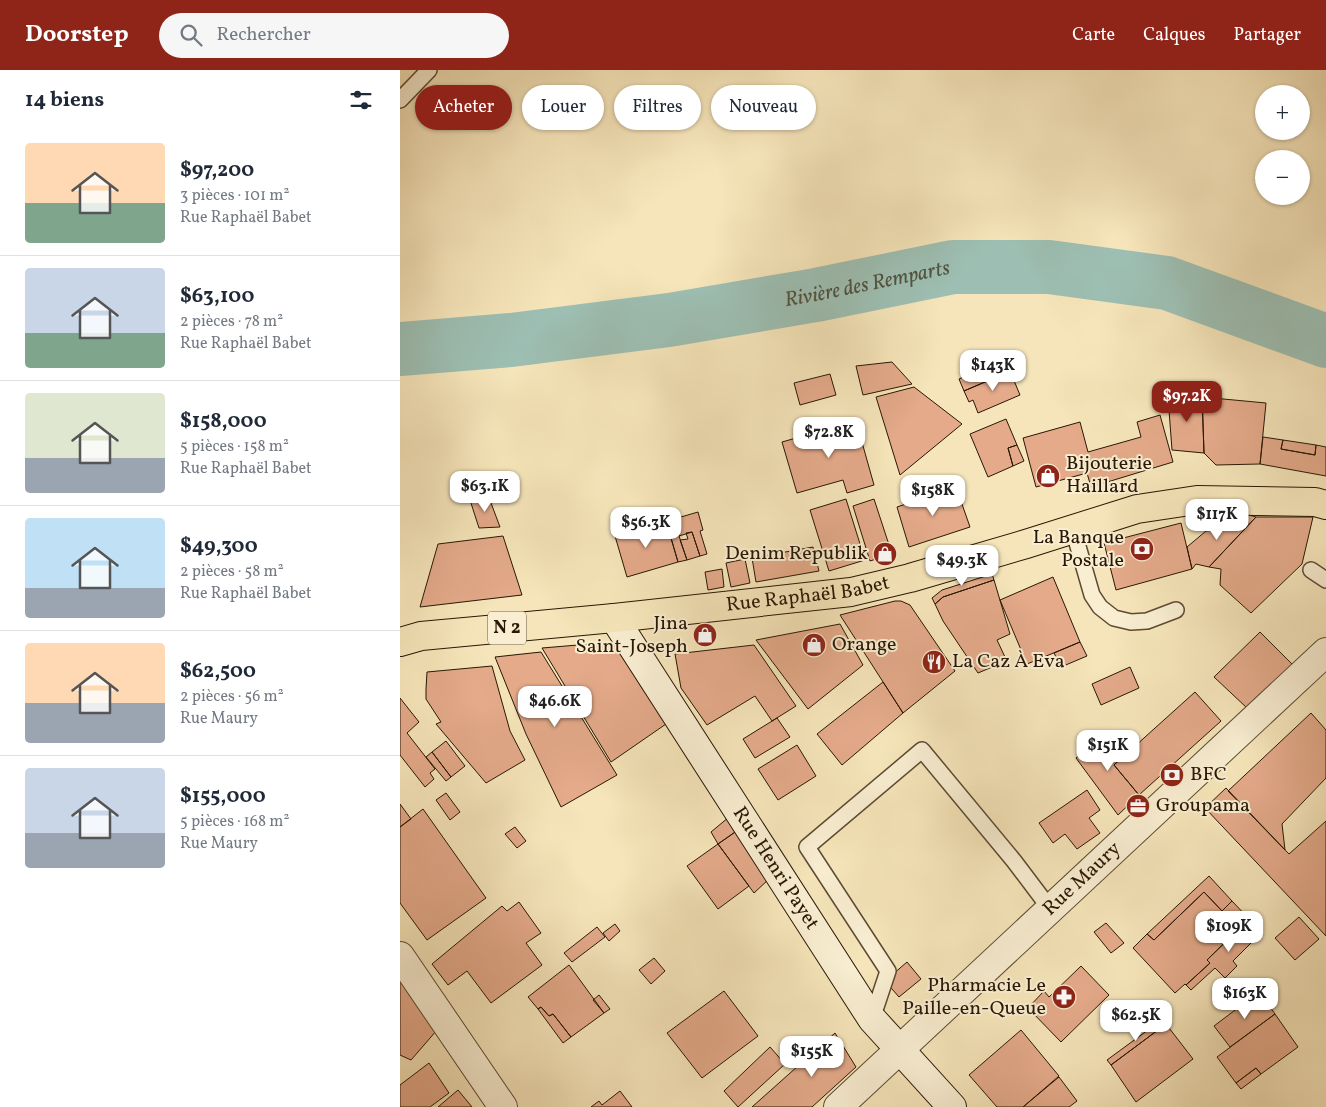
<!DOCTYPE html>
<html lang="fr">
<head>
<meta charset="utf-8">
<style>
	body { margin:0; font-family:Vollkorn,serif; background:#f6f6f7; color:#1f2937; height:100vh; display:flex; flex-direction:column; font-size:19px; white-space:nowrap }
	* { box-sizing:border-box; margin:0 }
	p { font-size:16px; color:#747a83 }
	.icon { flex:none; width:28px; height:28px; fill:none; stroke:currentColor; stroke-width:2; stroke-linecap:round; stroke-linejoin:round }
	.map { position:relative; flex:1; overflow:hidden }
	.side { display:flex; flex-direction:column; background:#fff; width:400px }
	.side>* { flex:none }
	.top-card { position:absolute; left:15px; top:15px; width:475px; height:45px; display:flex; gap:10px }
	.controls { position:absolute; left:855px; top:15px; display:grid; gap:10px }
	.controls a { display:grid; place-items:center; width:55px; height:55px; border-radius:50%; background:#fff; box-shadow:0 1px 4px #0004; font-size:25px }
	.price { position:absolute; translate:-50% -42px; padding:0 11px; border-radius:10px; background:#fff; color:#222; font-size:16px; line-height:32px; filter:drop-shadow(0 1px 2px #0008) }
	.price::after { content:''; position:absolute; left:50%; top:30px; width:15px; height:11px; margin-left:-8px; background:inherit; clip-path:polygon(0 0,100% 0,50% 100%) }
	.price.active { background:#8f2418; color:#fff }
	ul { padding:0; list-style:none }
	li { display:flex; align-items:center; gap:15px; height:125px; padding:0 25px }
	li+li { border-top:1px solid #e0e1e3 }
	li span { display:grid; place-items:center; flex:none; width:140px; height:100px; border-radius:5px; color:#555 }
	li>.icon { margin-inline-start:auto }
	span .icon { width:60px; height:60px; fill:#fffc; stroke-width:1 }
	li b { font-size:21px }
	h2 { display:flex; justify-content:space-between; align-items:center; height:60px; padding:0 25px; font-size:21px }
	.pill { padding:0 18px; border-radius:22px; background:#fff; box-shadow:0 1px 4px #0004; font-size:18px; line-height:45px }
	.pill.active { background:#8f2418; color:#fff }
	header { display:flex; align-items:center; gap:30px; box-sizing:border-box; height:70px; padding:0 25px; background:#8f2418; color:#fff }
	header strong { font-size:24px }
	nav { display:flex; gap:28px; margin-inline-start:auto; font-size:18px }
	.search { width:350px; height:45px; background:#f6f6f7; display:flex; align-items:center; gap:12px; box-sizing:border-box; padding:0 18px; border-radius:28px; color:#747a83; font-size:19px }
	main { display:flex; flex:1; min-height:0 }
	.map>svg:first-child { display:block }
</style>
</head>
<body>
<header>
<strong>Doorstep</strong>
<div class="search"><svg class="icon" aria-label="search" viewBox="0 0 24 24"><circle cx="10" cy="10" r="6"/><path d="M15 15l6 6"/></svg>Rechercher</div>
<nav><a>Carte</a><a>Calques</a><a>Partager</a></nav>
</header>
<main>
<section class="side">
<h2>14 biens<svg class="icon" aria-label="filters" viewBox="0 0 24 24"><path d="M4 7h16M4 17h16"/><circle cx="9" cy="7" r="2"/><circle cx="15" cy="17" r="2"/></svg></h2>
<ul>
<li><span style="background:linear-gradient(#ffd9b3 60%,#7fa58c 0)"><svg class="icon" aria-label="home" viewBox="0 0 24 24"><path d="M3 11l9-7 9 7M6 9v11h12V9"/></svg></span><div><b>$97,200</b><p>3 pièces · 101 m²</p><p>Rue Raphaël Babet</p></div></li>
<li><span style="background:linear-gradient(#c9d6e8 65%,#7fa58c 0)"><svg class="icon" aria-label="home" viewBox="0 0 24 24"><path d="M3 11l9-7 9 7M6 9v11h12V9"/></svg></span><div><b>$63,100</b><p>2 pièces · 78 m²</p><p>Rue Raphaël Babet</p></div></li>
<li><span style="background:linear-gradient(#dfe7d0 65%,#9aa5b1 0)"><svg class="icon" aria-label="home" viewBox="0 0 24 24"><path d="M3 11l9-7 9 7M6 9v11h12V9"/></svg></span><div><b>$158,000</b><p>5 pièces · 158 m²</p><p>Rue Raphaël Babet</p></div></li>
<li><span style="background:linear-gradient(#bfe0f5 70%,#9aa5b1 0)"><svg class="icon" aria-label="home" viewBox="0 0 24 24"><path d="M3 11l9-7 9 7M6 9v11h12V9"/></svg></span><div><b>$49,300</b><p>2 pièces · 58 m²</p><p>Rue Raphaël Babet</p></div></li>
<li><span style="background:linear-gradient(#ffd9b3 60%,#9aa5b1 0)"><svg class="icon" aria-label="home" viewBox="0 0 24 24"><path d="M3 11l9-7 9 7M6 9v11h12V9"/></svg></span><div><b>$62,500</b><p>2 pièces · 56 m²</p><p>Rue Maury</p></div></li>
<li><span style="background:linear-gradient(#c9d6e8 65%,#9aa5b1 0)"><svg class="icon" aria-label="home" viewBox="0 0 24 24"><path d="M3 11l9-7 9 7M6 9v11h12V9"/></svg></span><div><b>$155,000</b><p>5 pièces · 168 m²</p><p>Rue Maury</p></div></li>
</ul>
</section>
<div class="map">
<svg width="926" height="1037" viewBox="0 0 926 1037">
	<rect width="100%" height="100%" fill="#f6e5ba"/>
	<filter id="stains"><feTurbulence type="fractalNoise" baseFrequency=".004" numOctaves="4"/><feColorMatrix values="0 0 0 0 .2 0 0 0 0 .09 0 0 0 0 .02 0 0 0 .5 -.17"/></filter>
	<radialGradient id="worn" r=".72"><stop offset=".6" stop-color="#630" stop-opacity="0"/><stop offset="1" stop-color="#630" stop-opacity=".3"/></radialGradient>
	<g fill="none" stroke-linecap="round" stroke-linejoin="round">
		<path stroke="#9dbfb3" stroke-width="54" id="s1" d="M0,279L111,270L269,250L416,225L553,197H649L767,213L926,271"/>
	</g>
	<path fill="#e4aa8a" stroke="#281704" d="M492,292L512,314L463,325L456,296Z
		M592,295L597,307L564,321L559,309Z
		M610,301L620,325L578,343L573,330L569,332L564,321Z
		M430,304L436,325L400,335L394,313Z
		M514,317L562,354L500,405L476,327Z
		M802,323L804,383L772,380L768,327Z
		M802,327L866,333L860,394L816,395L804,383Z
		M760,345L773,392L691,417L687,403L636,417L623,368L680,352L688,382L741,367L737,352Z
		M606,349L617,375L608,378L613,396L588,407L570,364Z
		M456,351L474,415L447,423L443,410L397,423L382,372Z
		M863,367L883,370L881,379L915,385L916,375L926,377V406L860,394Z
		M883,370L916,375L915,385L881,379Z
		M617,375L624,391L613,396L608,378Z
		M556,417L570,457L509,477L497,437Z
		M88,425L100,457L79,458L70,430Z
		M446,429L465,490L429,501L410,440Z
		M474,429L492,484L470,491L453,436Z
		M834,441L856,447L809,497L796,494L792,499L787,477L806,461L824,459Z
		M298,442L303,460L300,461L307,484L300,486L292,462L279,466L274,449Z
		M856,447H913L902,494L851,543L820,515L821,499L809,497Z
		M274,449L279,466L287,490L278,492L266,451Z
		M266,451L278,492L227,507L215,466Z
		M781,453L792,499L716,520L704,473Z
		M292,462L300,486L287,490L280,470L288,469L286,463Z
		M103,466L122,525L20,537L38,474Z
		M413,477L419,501L356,512L352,488Z
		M345,489L350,513L331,517L326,493Z
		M322,499L324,517L308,520L305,502Z
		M592,504L594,510L543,527L535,534L532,528L542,520Z
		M653,507L680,572L627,594L600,530Z
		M594,510L610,564L597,570L605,587L595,590L597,595L578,603L543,551L535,534L543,527Z
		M495,531H501L510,535L555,601L503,643L440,545Z
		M440,554L463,595L408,639L356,570Z
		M860,562L893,595L847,638L814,607Z
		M214,572L266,654L211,692L142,578Z
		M680,572L687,586L661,597L654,583Z
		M354,575L396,636L372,651L355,626L307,655L281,618L275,584Z
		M141,582L217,705L161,737L126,664L95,587Z
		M92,596L110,661L125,690L86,713L36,654L41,652L26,629V619L27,602Z
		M730,597L739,618L701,635L692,614Z
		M483,612L503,643L442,695L417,664Z
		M795,622L821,651L739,725L714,695Z
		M0,628L19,652L7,663L35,699L30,703L34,709L25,717L0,685Z
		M911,643L926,660V708L882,754L885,780L828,721Z
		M377,648L390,667L355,688L343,669Z
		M707,662L726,683L714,695L739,725L718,745L676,688Z
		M46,671L65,696L51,707L32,682Z
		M397,675L416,706L378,730L358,699Z
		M32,682L51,707L46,711L26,687Z
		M826,718L889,784L926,751V866L805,738Z
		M687,720L700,740L689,748L700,763L677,779L665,764L653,773L639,753Z
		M46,723L60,742L50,750L36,730Z
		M0,734L11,749L0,757Z
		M23,739L86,828L27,870L0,833V757Z
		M329,747L338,760L318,774L311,762Z
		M115,757L126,771L117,778L105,764Z
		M338,760L369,809L354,823L318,774Z
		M318,774L349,816L318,839L287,796Z
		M809,806L832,831L822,841L804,822L754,870L747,864Z
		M804,822L822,841L832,831L849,849L807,890L810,893L786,915L785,914L775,923L733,878L747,864L754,870Z
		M119,832L141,863L126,873L142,895L91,933L67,901L48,915L32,894L102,836L107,841Z
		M899,847L919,869L895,890L875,868Z
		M849,849L862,862L833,891L837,896L825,908L815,898L791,920L786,915L810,893L807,890Z
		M706,853L724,873L711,883L694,862Z
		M215,854L220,861L209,871L203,863Z
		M197,857L205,867L172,892L164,883Z
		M254,888L265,901L251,914L239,900Z
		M507,892L521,909L499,927L485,911Z
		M169,895L204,943L171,967L153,944L149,946L141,937L138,939L128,927Z
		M681,896L709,925L661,972L628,938L644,921L649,927Z
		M0,908L37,960L11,990L0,985Z
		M324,921L358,966L302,1008L267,963Z
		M859,922L875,944L830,977L814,956Z
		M199,925L210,939L204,943L193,930Z
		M751,935L763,949L753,956L742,942Z
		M141,937L149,946L153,944L171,967L163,973L138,939Z
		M875,944L898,977L861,1004L856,998L836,1013L817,987Z
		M763,949L766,954L711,995L707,990Z
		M766,954L793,989L736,1032L711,995Z
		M621,960L659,1006L623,1037H597L569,1005Z
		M435,963L456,997L412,1037H352Z
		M370,977L385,994L338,1037L324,1021Z
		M29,993L49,1023L30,1037H0V1015Z
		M856,998L861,1004L841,1019L836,1013Z
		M659,1007L677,1031L669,1037H623Z
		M58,1020L72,1037H38Z
		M220,1021L232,1037H191L199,1031L202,1035Z"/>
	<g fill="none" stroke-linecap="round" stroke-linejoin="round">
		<g stroke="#5c4a32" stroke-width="18">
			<path id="lane" d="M0,30L29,0
				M673,459L692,525L700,537L714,548L731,552L747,551L776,540
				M911,500L926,510
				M472,949L488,901L407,777L522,680L614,791L651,840"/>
		</g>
		<g stroke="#5c4a32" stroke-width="30">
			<g id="street">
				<path d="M0,886L103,1037"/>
				<path id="s2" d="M438,1037L926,582"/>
			</g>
		</g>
		<g stroke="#281704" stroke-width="30">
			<g id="secondary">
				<path id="s3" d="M214,548L472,949L552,1037"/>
			</g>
		</g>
		<g stroke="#281704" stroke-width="30">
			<g id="primary">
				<path id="s4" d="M0,572L21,566L214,548L451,522L510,508L626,474L737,439L797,430L915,432L926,435"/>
			</g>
		</g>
		<use href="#lane" stroke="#f9eed2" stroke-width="15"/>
		<use href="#street" stroke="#f9eed2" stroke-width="28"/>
		<use href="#secondary" stroke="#f9eed2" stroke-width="28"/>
		<use href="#primary" stroke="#f6e5ba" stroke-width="28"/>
	</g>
	<defs>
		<g id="shop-disc" transform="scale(1.25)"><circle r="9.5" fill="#8f2418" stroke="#f9eed2"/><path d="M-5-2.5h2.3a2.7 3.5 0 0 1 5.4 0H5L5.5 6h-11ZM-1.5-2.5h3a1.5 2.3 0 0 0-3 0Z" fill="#fff"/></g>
		<g id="bank-disc" transform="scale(1.25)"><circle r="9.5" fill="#8f2418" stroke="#f9eed2"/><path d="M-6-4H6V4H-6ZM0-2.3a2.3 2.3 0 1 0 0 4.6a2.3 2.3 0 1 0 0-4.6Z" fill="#fff"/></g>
		<g id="restaurant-disc" transform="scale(1.25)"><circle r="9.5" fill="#8f2418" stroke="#f9eed2"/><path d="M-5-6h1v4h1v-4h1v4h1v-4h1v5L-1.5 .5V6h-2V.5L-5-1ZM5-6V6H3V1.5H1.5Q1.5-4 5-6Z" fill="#fff"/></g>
		<g id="office-disc" transform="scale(1.25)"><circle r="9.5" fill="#8f2418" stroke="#f9eed2"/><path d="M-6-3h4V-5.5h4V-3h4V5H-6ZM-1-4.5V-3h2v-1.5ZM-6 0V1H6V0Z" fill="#fff"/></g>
		<g id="pharmacy-disc" transform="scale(1.25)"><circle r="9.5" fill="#8f2418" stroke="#f9eed2"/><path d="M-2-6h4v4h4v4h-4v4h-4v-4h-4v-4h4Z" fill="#fff"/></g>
	</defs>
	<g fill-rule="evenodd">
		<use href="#shop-disc" x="648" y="406"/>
		<use href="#bank-disc" x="742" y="479"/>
		<use href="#shop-disc" x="485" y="484"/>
		<use href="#shop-disc" x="305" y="565"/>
		<use href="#shop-disc" x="414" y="575"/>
		<use href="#restaurant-disc" x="534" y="592"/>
		<use href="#bank-disc" x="772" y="705"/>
		<use href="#office-disc" x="738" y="736"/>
		<use href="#pharmacy-disc" x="664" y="927"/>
	</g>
	<g text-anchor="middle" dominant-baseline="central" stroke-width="4" stroke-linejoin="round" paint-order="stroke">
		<rect fill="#f9eed2" stroke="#675842" stroke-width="1" x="88" y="541.5" width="38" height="33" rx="4"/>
		<g font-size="19" font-weight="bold" fill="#281704">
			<text x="107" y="558">N 2</text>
		</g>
		<g font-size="20" fill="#281704" stroke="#f9eed2" text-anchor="start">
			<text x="666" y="394">Bijouterie<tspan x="666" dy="23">Haillard</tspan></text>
			<text x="724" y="468" text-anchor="end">La Banque<tspan x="724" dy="23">Postale</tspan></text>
			<text x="468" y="484" text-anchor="end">Denim Republik</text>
			<text x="288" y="554" text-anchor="end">Jina<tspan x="288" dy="23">Saint-Joseph</tspan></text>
			<text x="432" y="575">Orange</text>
			<text x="552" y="592">La Caz À Eva</text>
			<text x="790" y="705">BFC</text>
			<text x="756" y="736">Groupama</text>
			<text x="646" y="916" text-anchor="end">Pharmacie Le<tspan x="646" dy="23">Paille-en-Queue</tspan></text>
		</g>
		<g font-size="20" fill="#281704" stroke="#f9eed2">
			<text stroke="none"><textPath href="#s4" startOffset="411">Rue Raphaël Babet</textPath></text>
			<text stroke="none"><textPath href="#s3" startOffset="298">Rue Henri Payet</textPath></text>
			<text stroke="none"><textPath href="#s2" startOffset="334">Rue Maury</textPath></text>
		</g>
		<g font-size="21" font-style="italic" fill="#515241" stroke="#f9eed2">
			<text stroke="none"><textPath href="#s1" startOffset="472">Rivière des Remparts</textPath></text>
		</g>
	</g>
	<rect width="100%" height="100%" filter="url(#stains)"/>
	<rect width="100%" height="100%" fill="url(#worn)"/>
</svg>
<div class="controls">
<a>+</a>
<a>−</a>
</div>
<b class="price" style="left:593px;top:322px">$143K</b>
<b class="price active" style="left:787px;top:353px">$97.2K</b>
<b class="price" style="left:429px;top:389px">$72.8K</b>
<b class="price" style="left:85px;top:443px">$63.1K</b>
<b class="price" style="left:533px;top:447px">$158K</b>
<b class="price" style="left:817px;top:471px">$117K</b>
<b class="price" style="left:246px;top:479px">$56.3K</b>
<b class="price" style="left:562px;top:517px">$49.3K</b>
<b class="price" style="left:155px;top:658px">$46.6K</b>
<b class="price" style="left:708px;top:702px">$151K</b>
<b class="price" style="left:829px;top:883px">$109K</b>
<b class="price" style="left:845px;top:950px">$163K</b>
<b class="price" style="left:736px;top:972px">$62.5K</b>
<b class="price" style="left:412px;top:1008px">$155K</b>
<div class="top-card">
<a class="pill active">Acheter</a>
<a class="pill">Louer</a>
<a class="pill">Filtres</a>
<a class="pill">Nouveau</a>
</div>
</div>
</main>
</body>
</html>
